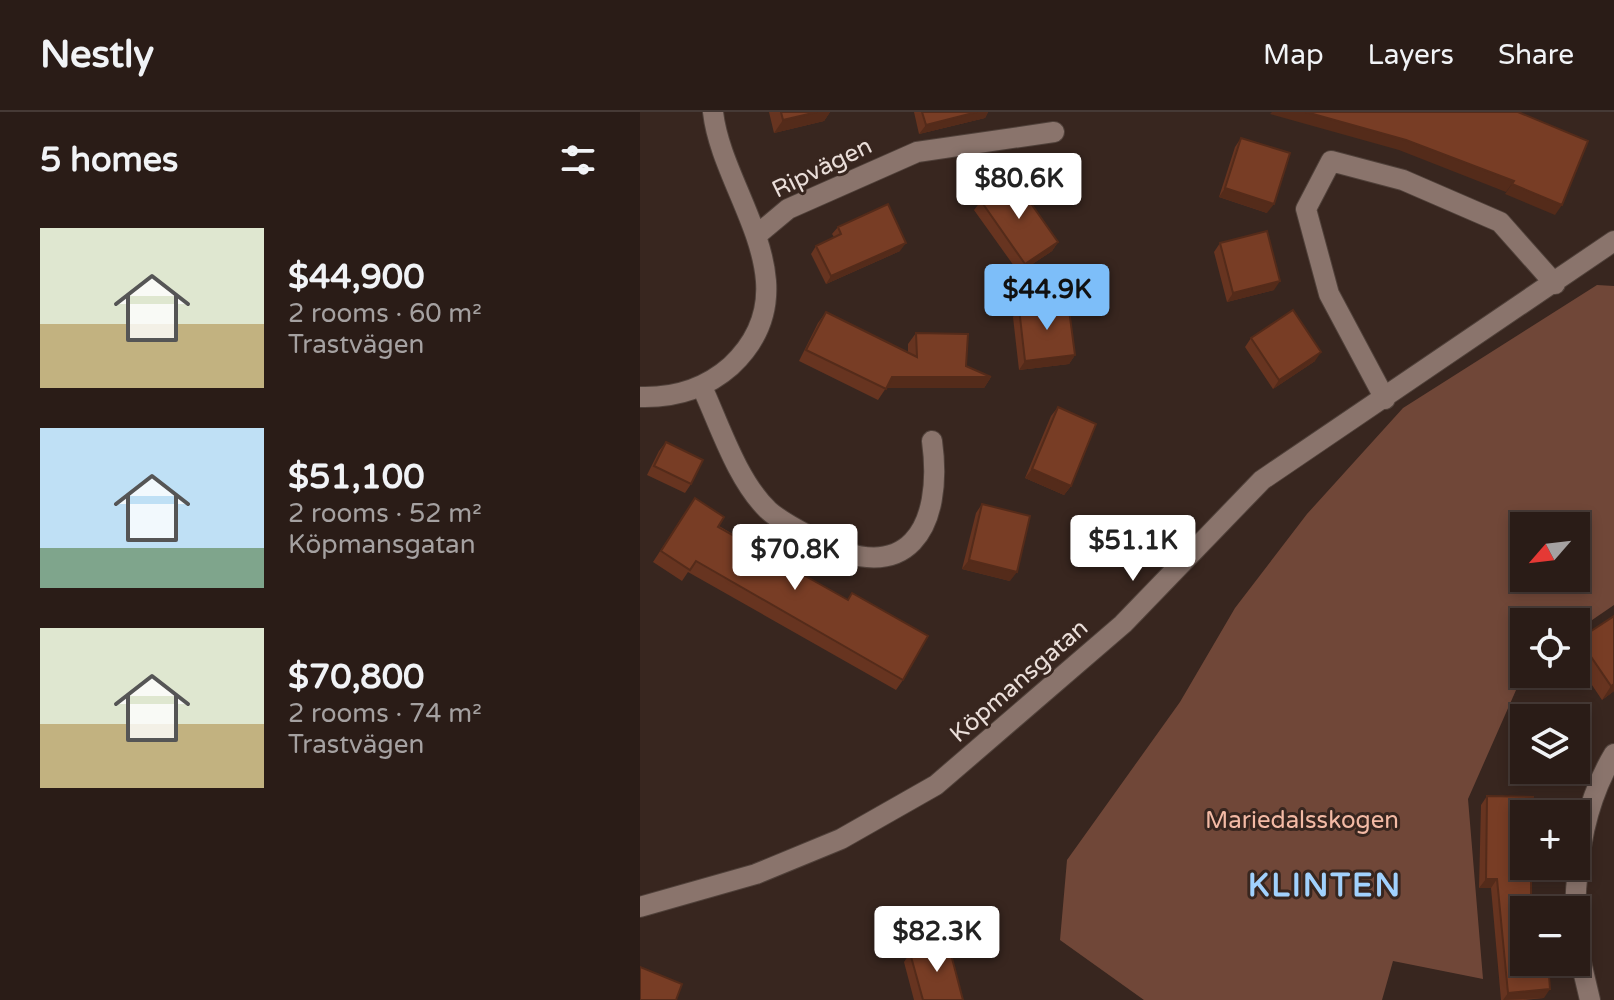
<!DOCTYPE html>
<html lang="en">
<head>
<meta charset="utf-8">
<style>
	body { margin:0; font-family:"Varela Round",sans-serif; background:#322520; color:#f1f3f6; height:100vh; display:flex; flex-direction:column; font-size:30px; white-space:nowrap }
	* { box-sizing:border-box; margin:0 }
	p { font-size:26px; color:#a5a1a1 }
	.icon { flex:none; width:44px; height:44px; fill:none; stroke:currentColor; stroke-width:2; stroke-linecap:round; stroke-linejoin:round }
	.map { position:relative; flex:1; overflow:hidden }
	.panel { display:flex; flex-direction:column; background:#2a1c17; width:640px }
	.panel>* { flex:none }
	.needle { width:52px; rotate:242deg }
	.tools { position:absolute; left:870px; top:400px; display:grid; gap:16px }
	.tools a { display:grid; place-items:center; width:80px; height:80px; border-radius:0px; background:#2a1c17; box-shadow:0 4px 12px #0003,0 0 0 2px #463a36; font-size:40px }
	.price { position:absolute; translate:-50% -68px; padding:0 18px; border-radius:8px; background:#fff; color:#222; font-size:26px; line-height:52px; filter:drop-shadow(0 2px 4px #0008) }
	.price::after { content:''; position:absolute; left:50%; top:48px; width:24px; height:18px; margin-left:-12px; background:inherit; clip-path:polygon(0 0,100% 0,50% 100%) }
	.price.selected { background:#7dbef9; color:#111 }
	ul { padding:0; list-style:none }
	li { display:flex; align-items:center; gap:24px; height:200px; padding:0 40px }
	li span { display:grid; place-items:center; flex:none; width:224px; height:160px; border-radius:0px; color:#555 }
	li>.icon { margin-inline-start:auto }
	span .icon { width:96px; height:96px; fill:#fffc; stroke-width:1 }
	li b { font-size:34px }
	h2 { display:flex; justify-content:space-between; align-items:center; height:96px; padding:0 40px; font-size:34px }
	header { display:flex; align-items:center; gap:48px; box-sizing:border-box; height:112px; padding:0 40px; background:#2a1c17; border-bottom:2px solid #463a36 }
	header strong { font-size:38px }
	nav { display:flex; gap:44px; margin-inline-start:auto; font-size:28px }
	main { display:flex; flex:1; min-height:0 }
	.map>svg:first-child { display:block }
</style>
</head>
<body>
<header>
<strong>Nestly</strong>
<nav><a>Map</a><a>Layers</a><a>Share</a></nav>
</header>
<main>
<section class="panel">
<h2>5 homes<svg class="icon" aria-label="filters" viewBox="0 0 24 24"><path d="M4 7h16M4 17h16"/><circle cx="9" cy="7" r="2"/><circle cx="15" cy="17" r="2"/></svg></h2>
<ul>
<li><span style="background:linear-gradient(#dfe7d0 60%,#c2b280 0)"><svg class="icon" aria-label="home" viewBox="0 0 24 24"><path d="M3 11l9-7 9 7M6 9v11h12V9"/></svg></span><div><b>$44,900</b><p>2 rooms · 60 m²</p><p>Trastvägen</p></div></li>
<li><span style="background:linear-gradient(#bfe0f5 75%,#7fa58c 0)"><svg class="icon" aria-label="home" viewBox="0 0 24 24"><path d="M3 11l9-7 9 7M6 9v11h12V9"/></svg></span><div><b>$51,100</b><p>2 rooms · 52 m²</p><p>Köpmansgatan</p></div></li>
<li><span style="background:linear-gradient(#dfe7d0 60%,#c2b280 0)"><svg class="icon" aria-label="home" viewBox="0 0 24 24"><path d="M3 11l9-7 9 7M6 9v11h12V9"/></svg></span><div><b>$70,800</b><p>2 rooms · 74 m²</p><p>Trastvägen</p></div></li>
</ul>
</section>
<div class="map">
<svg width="974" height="888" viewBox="0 0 974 888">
	<rect width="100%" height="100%" fill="#38261f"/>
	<path fill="#704738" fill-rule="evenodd" d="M957,173L974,174V493L936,519V510H884V560L828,687L843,867L753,849L742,888H504L420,828L427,748L540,590L595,496L667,402L763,296ZM884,414H936V466H884Z"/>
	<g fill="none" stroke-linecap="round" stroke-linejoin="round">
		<g stroke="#50413a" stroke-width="22">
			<path id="minor" d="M118,122L148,97L277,40L414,20
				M62,275C80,314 97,368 128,398C141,410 160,419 175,427C267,478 304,416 292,329
				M0,285C34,286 65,277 91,254C176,174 82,82 73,0
				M745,287L689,182L666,97L691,49L763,68L860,110L915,172
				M0,795L116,762L201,727L296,673L483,512L622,368L974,129
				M935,798C937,743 945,690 974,642
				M936,829L950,888"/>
		</g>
		<use href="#minor" stroke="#8a746c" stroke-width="20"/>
	</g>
	<path fill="#673420" d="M129,0H190L184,9L134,21Z
		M274,0H348L345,6L279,22Z
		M601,26L627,101L579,85L595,35Z
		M341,89L418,130L412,139L379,161L334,98Z
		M198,115L260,139L186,172L171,142L176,134L194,125L192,122Z
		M580,131L634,178L587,190L574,140Z
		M379,196L435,243L429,252L379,258L373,205Z
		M186,200L268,241V232L276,221L326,254L351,265L344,276H246L238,288L159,249L178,211Z
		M611,226L675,249L633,277L605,235Z
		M418,295L431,374L424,383L385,366L411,304Z
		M26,330L51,372L45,381L7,363L19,339Z
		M342,392L370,469L322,457L336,401Z
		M48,396L207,488L212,481L263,568L256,578L48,460L42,469L13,450Z
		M939,527L974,579L962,588L936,549V532Z
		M847,684L891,797L904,886L884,888H861L851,776H839L841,693Z
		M270,841L323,888H274L264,850Z"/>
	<path fill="#542b1a" d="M177,0H190L184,9L134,21L143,8Z
		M337,0H348L345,6L279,22L286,13Z
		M632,0H666L766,28L874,69L866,80L759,38L630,2Z
		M872,72L922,93L915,103L865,82Z
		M585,76L634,92L627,101L579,85Z
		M418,130L412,139L379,161L385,152Z
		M266,131L260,139L186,172L191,164Z
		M640,169L634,178L587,190L593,181Z
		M681,240L675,249L633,277L639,268Z
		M435,243L429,252L379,258L385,249Z
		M252,265H351L344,276H244Z
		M392,357L431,374L424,383L385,366Z
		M329,448L377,460L370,469L322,457Z
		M974,572V579L962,588L971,574Z
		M846,767H857L851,776H839Z
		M910,877L904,886L863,888L868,881Z"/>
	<path fill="#783d25" stroke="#542b1a" stroke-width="2" d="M141,0H177L143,8Z
		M282,0H337L286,13Z
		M666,0H878L948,29L922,93L872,72L874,69L766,28Z
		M601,26L650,41L634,92L585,76Z
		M373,66L418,130L385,152L341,89Z
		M248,92L266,131L191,164L176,134L201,122L198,115Z
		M627,119L640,169L593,181L580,131Z
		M428,190L435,243L385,249L379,196Z
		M653,198L681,240L639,268L611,226Z
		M186,200L277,245L276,221L328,222L326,254L351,265H252L246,277L166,238Z
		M418,295L456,312L431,374L392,357Z
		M26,330L63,348L51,372L14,354Z
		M55,386L84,405L78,415L208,488L212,481L288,524L263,568L56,449L50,458L21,439Z
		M342,392L390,404L377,460L329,448Z
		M974,504V572L971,574L939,527Z
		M847,684L893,685L892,702H884V754H891V797L902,796V798H884V850H908L910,877L868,881L857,767H846Z
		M308,831L323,888H283L270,841Z
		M0,855L42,872L36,888H0Z"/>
	<g text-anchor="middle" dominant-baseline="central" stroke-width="6" stroke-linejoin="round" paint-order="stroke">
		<g font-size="24" fill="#eaded9" stroke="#38261f">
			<text transform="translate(182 56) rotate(-26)">Ripvägen</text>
			<text transform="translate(379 569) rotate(-41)">Köpmansgatan</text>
		</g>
		<g font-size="24" fill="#f3baa5" stroke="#38261f">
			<text x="662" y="708">Mariedalsskogen</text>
		</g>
		<g font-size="32" font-weight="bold" letter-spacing="2" fill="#a1d1fd" stroke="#38261f">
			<text x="685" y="774">KLINTEN</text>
		</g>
	</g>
</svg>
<div class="tools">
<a><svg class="needle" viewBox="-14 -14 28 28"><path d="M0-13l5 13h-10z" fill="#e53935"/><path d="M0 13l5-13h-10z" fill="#a5a1a1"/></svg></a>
<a><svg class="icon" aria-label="locate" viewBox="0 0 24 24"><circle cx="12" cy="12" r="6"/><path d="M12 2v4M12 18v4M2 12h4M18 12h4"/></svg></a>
<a><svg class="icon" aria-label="layers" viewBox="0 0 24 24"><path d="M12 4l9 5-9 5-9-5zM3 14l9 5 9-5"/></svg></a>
<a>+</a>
<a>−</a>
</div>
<b class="price" style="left:379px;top:109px">$80.6K</b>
<b class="price selected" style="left:407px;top:220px">$44.9K</b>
<b class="price" style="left:493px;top:471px">$51.1K</b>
<b class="price" style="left:155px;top:480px">$70.8K</b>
<b class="price" style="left:297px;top:862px">$82.3K</b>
</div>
</main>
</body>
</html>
